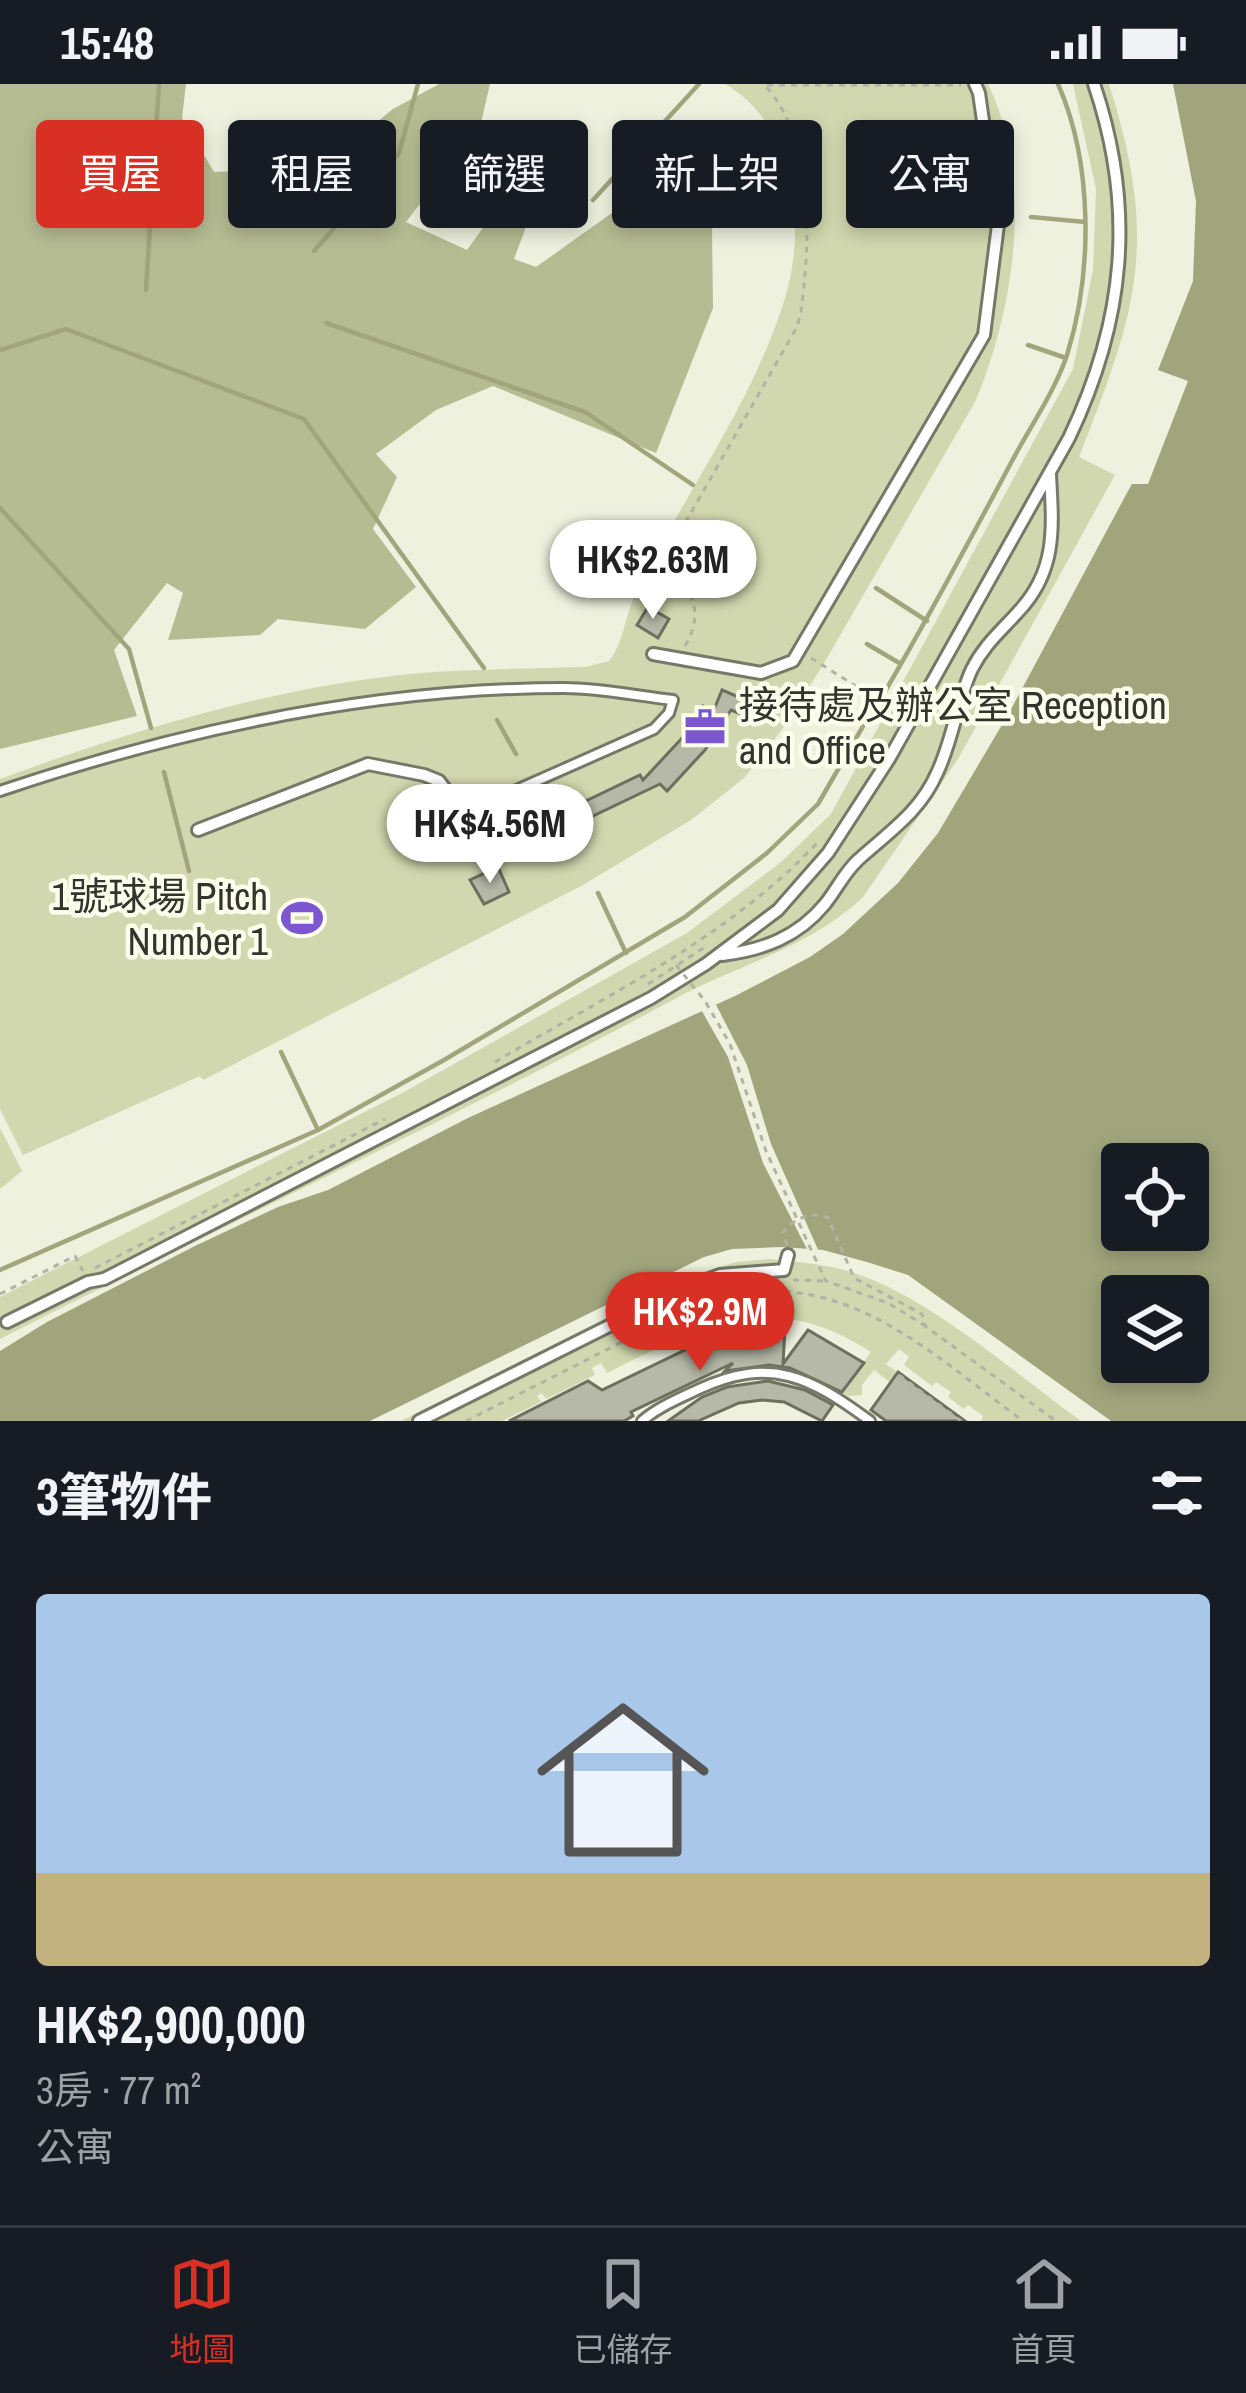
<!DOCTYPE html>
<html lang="zh-TW">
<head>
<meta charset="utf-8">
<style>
	body { margin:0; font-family:"Archivo Narrow","Noto Sans TC",sans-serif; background:#242831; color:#f1f3f6; height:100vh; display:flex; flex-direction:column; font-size:45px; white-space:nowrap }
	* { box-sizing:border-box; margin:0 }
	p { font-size:39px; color:#9ea1a6 }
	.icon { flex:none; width:66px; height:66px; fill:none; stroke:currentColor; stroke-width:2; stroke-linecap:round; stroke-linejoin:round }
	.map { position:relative; height:1337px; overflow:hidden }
	.side { display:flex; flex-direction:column; background:#171b24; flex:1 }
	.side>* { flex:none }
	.banner { position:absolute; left:36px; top:36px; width:1176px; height:108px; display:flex; gap:24px }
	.buttons { position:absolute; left:1101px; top:1059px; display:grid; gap:24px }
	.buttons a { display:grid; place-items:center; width:108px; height:108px; border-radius:12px; background:#171b24; box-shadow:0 6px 18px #0003; font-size:60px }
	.price { position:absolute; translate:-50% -102px; padding:0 27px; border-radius:42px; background:#fff; color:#222; font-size:39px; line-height:78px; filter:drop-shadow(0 3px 6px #0008) }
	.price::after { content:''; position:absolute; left:50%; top:72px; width:36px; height:27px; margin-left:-18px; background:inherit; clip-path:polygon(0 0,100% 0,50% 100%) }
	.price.selected { background:#d93025; color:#fff }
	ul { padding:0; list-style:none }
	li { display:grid; align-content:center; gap:24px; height:636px; padding:0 36px }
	li span { display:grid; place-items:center; height:372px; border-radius:12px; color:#555 }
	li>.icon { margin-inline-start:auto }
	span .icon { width:216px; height:216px; fill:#fffc; stroke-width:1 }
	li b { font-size:51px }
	h2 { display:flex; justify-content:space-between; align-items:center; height:144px; padding:0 36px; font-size:51px }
	.tag { padding:0 42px; border-radius:12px; background:#171b24; box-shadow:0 6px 18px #0003; font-size:42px; line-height:108px }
	.tag.selected { background:#d93025; color:#fff }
	.status { display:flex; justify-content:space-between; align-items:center; height:84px; padding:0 60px; background:#171b24; direction:ltr }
	.status svg { height:33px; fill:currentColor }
	.tab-bar { display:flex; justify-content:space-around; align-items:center; height:168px; border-top:3px solid #363941; background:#171b24; font-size:33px; color:#9ea1a6 }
	.tab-bar a { display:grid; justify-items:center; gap:6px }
	.tab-bar .selected { color:#d93025 }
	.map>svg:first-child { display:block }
</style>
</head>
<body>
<div class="status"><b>15:48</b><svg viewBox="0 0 49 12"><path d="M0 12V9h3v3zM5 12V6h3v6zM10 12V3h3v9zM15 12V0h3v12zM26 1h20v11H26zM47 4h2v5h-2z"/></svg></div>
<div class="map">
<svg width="1246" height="1337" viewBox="0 0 1246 1337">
	<rect width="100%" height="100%" fill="#eef1de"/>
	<path fill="#d1d7ae" d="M725,0H988C1034,96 1015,221 976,316L823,581L783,644L744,694L691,736L583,801L203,996L200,992L23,1071L0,1025V695C131,647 270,604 410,590C468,585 527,585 585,583L609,577C621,562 623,545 629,527C636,506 646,487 657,468C701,387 758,304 785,214C807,140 796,41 725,0Z
		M1073,0H1109C1159,158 1138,224 1079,373L1115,391L958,675L863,813C808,865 736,881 671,917C450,1036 223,1141 0,1255V1213L404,1008L687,849L780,779L831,730L1073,285L1093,186L1096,105Z
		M0,1044L22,1087L0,1105Z
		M771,1175C792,1178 815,1179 836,1184C916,1201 1013,1288 1081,1337H981L983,1332L968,1321L964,1325L948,1313L951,1308L936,1298L932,1302L904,1281L909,1273L899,1265L886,1280L898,1289L891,1299L874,1286L862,1301V1311L848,1312L842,1308L871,1268C771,1203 702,1241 607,1289L601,1279L592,1284L595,1291L546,1315L542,1309L537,1312L541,1318L502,1337H401L693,1191L737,1178Z"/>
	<path fill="#b6bc92" d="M0,0H186L182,34L214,88L269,86L336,71L393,25L439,0H490L480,43L406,138L467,166L500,120L536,116L514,175L536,183L668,89L712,141L713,224L656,369L493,302L436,326L376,370L397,393L373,445L416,503L365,545L278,535L260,551L168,556L183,509L167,499L114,566L137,632L0,665Z"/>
	<path fill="#a0a57c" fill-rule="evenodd" d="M1173,0H1246V1337H1111L908,1191L867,1178L823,1166L782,1163L732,1165L704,1173L370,1337H0V1267L47,1238L195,1162L278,1123L328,1106L468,1034L735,912L810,873L843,850L898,799L938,749L1009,629L1128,407L1132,400H1148L1188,297L1158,286L1193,197L1196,117ZM1122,1080H1188V1146H1122ZM1122,1212H1188V1278H1122Z"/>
	<path fill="#eef1de" d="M713,915L747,981L771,1060L820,1170L810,1171L763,1079L728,973L699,922Z"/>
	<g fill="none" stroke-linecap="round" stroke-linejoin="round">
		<path stroke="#a0a57c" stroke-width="4.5" d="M593,116L699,0
			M1031,133L1085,138
			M314,167L399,69L418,0
			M146,206L159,0
			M326,239L585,328L693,401
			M1028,261L1066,274
			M0,266L66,245L304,335L484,584
			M0,424L129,565L151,644
			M876,504L927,537
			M867,560L901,580
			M883,611C928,534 970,456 1012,377C1030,343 1055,307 1067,271C1093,188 1093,79 1058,0
			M497,636L516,670
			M164,688L189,787
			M598,809L626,869
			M281,968L317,1044
			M0,1186L318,1046L444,976L685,833L767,769L818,720L873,625"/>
	</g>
	<path fill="#b6b9a7" stroke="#6d6f5f" stroke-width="3" d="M648,523L669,535L658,554L637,541Z
		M722,606L746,616L741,630L731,626L705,666L667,707L660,700L566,745L568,749L520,773L511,753L640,691L643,696L683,653L703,622L713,628Z
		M498,783L509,808L484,820L470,796Z
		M771,1243L785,1244L783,1280L808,1246L864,1279L842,1308L790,1284L769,1281L725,1287L733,1279L631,1328L633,1332L624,1337H509L588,1297L602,1306L714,1252Z
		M898,1288L965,1337H886L871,1326Z
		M768,1297L805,1306L833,1321L822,1337L784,1318L762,1316L739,1319L698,1337H668L702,1313L727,1303Z"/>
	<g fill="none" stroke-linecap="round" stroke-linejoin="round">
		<g stroke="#767968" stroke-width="14">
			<path id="service" d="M0,707C181,646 373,604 564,604C600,604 637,612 673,616L669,629L654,645L460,731
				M642,1337C658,1323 680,1314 699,1305C771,1272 810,1293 870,1337"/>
		</g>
		<g stroke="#767968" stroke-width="16">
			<path id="pedestrian" d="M653,570L761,589L793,577L984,251L998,141L979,9L975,0
				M198,746L368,680L424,691L439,697L449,710
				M722,871C763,866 798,853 825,820C837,805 844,789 858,776C889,748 920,728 937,689C953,656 957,617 972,585C984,561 1001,547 1018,528C1057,487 1053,444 1050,391
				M7,1238L88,1198L104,1195L651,914L706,880L778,826L828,769L889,675L1069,354C1125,237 1136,124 1094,0
				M419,1337L681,1206L720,1191L784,1186L788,1171"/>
		</g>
		<path stroke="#b1b3a4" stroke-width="3" stroke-dasharray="6 6" stroke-linecap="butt" d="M767,1H961
			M685,562C715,511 666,499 676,455L797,243L801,228C810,156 816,57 764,0
			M811,574L899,629
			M648,900L705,863
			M495,978C606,912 729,853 818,758
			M787,1161L783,1148C793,1135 813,1126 828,1134L854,1194L922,1230L925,1242L1056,1337
			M814,1172L826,1197L888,1219L924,1241
			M95,1184L385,1035
			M793,1196L826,1197
			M0,1210L75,1172L83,1187
			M899,1291L961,1337
			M466,1337L693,1222C831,1171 920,1261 1023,1337"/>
		<use href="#service" stroke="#fff" stroke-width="8"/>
		<use href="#pedestrian" stroke="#fff" stroke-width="10"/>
		<path stroke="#b1b3a4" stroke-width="3" stroke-dasharray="6 6" stroke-linecap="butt" d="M676,881L705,917L730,960L766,1067L814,1172"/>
	</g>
	<defs>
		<g id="office-bare" transform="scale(3.24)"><path d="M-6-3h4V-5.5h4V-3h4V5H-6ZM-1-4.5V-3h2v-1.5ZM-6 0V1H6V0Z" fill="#7d57d1" stroke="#fbfeeb" stroke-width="2.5" paint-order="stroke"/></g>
		<g id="stadium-bare" transform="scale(3.24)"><path d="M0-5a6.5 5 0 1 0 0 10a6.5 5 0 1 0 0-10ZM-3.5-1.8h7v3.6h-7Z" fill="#7d57d1" stroke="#fbfeeb" stroke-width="2.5" paint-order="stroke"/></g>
	</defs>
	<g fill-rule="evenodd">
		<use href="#office-bare" x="705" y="643"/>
		<use href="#stadium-bare" x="302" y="834"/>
	</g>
	<g text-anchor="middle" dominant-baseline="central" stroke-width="9" stroke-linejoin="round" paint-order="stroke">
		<g font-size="39" fill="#33342d" stroke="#fbfeeb" text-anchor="start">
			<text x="739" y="621">接待處及辦公室 Reception<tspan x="739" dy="45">and Office</tspan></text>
			<text x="268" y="812" text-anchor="end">1號球場 Pitch<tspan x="268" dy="45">Number 1</tspan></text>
		</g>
	</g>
</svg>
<div class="buttons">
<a><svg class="icon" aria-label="locate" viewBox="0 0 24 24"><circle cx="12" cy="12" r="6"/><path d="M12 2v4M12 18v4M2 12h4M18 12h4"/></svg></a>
<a><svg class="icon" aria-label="layers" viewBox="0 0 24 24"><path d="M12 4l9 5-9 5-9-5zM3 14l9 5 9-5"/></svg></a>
</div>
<b class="price" style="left:653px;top:538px">HK$2.63M</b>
<b class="price" style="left:490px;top:802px">HK$4.56M</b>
<b class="price selected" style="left:700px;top:1290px">HK$2.9M</b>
<div class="banner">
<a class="tag selected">買屋</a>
<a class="tag">租屋</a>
<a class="tag">篩選</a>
<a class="tag">新上架</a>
<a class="tag">公寓</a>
</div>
</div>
<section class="side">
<h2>3筆物件<svg class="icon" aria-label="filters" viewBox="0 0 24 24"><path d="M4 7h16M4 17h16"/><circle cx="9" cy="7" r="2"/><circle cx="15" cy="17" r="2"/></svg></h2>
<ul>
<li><span style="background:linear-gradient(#a9c7e8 75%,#c2b280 0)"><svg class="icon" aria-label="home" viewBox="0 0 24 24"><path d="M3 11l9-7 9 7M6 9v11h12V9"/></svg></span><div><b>HK$2,900,000</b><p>3房 · 77 m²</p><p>公寓</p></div></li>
</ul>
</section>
<nav class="tab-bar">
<a class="selected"><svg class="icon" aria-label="map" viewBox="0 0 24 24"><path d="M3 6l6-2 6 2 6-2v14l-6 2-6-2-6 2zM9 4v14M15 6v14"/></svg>地圖</a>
<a><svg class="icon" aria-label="saved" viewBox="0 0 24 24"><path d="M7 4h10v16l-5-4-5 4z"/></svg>已儲存</a>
<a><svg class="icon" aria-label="home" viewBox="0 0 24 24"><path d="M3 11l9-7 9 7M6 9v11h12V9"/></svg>首頁</a>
</nav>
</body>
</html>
